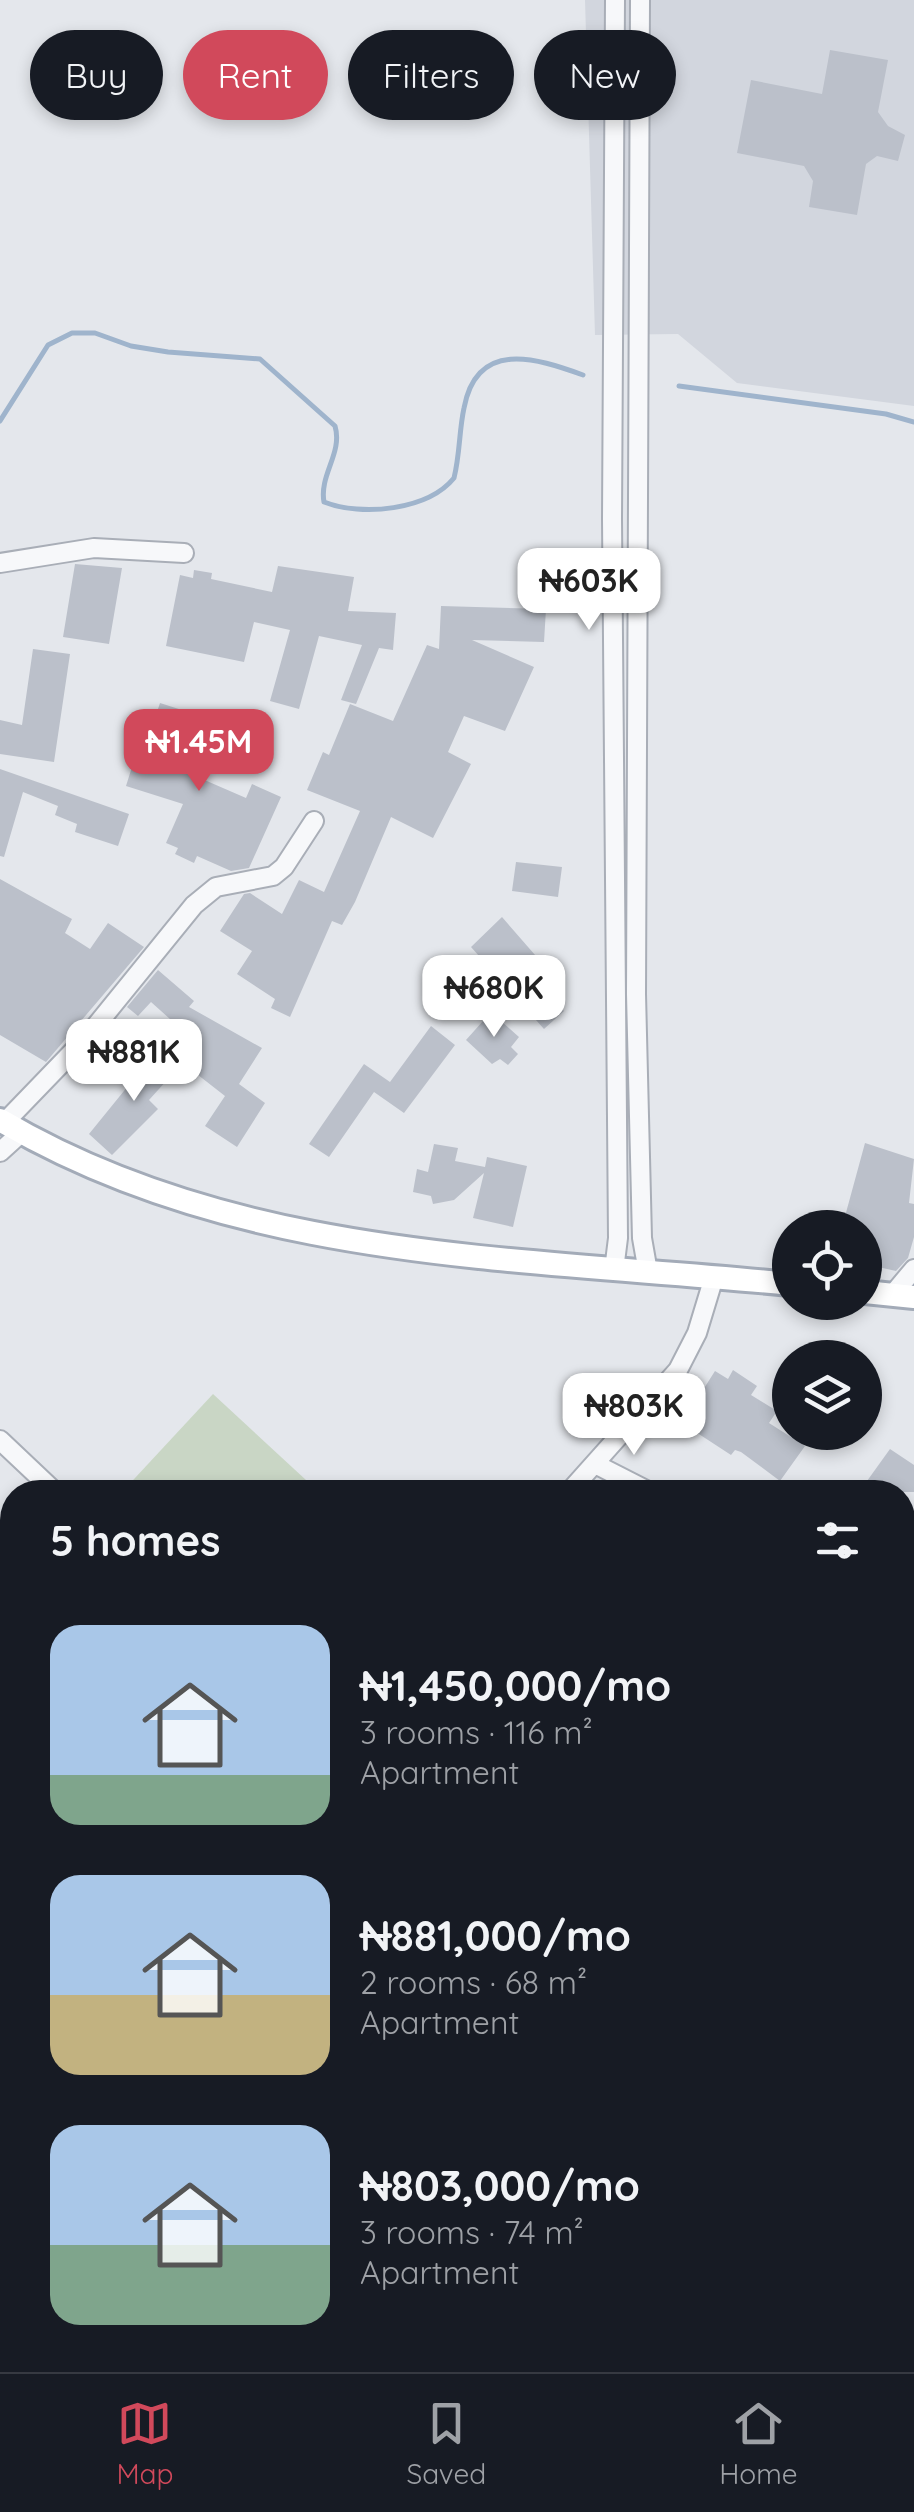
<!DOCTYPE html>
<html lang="en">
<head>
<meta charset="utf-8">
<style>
	body { margin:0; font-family:Quicksand,sans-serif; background:#20242c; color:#f1f3f6; height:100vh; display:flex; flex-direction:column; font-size:38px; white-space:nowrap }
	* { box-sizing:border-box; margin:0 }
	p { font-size:32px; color:#9ea1a6 }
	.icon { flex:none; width:55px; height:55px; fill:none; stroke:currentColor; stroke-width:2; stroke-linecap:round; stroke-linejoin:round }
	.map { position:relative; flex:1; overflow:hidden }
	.sheet { position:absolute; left:0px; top:1480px; width:915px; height:892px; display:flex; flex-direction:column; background:#171b24; border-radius:40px 40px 0 0; box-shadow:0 5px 15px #0003 }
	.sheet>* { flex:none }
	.top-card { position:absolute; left:30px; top:30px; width:855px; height:90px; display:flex; gap:20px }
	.controls { position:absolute; left:772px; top:1210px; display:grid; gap:20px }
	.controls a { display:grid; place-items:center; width:110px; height:110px; border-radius:50%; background:#171b24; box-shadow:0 5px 15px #0003; font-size:50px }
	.price { position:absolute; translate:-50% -85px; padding:0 22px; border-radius:20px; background:#fff; color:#222; font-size:32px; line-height:65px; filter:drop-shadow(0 2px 5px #0008) }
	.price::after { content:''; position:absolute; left:50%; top:60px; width:30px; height:22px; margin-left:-15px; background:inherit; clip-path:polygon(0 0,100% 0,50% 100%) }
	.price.active { background:#d1495b; color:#fff }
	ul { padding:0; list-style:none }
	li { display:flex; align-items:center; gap:30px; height:250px; padding:0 50px }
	li span { display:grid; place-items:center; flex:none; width:280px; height:200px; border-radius:30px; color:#555 }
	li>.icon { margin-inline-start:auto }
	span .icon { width:120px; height:120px; fill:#fffc; stroke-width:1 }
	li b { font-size:42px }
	h2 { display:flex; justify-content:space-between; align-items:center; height:120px; padding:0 50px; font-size:42px }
	.tag { padding:0 35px; border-radius:45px; background:#171b24; box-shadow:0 5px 15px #0003; font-size:35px; line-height:90px }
	.tag.active { background:#d1495b; color:#fff }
	.tab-bar { display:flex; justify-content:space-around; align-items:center; height:140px; border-top:2px solid #363941; background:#171b24; font-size:28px; color:#9ea1a6 }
	.tab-bar a { display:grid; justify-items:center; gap:5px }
	.tab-bar .active { color:#d1495b }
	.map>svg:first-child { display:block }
</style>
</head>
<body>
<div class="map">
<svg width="914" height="2372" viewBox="0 0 914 2372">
	<rect width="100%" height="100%" fill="#e4e7ec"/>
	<path fill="#d2d6de" d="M585,0H914V406L737,383L678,334L595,335Z"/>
	<path fill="#c9d6c5" d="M213,1394L319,1492H122Z"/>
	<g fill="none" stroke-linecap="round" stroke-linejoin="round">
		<path stroke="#9fb4cc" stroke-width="5" d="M679,386L886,414L914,422
			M0,421L48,345L72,333H95L131,346L168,352L260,359L335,426C343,453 319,475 324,502C362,517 428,510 454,478C460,454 459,431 464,408C477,339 536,358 583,375"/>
	</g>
	<path fill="#bbc0ca" d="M830,50L888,60L878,112L888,126L905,135L898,161L877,156L866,164L857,215L809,207L813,181L804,166L737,153L751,80L822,94Z
		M75,564L122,568L109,644L63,637Z
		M278,566L354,577L348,611L396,613L393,650L379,648L356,704L341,700L362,645L319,636L299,709L270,701L290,630L254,622L244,662L166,646L180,575L193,578L194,570L212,573L211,579L272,592Z
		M441,606L546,609L544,642L472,640L534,667L505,731L464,716L448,752L471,764L433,838L391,817L355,902L342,925L332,921L290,1017L271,1008L275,999L237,974L252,951L220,931L244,894L250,893L282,914L299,880L324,892L360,811L307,790L323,752L329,755L350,704L393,721L427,645L439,649Z
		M33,649L70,654L54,762L0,754V720L22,725Z
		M160,703L210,719L193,775L246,798L252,784L281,797L249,868L231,871L197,856L194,863L175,854L178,848L166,843L183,804L126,786L148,716L155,718Z
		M0,769L129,814L118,846L75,832L77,824L55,815L58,806L23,792L4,857L0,856Z
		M516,862L562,867L558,897L512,891Z
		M0,879L72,919L65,933L90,949L108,923L144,947L46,1062L0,1035Z
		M502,917L542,963L530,973L564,1011L544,1029L471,947Z
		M158,970L194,1001L189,1007L262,1048L239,1084L265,1103L237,1147L205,1126L225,1096L175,1057L190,1037L151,1002L138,1016L127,1007Z
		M491,1012L519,1037L511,1047L518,1054L508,1065L500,1059L492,1064L466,1040Z
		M431,1026L455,1045L404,1113L374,1092L329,1157L309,1144L364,1064L390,1082Z
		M158,1049L178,1068L149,1100L158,1109L112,1155L89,1134Z
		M865,1143L914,1159L909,1203L914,1204V1237L908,1258L896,1271L865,1264V1225L844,1220Z
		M434,1144L458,1148L455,1161L485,1167L487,1157L527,1166L513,1227L473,1218L484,1173L454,1200L433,1204L431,1196L413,1192L417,1169L428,1172Z
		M733,1370L757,1386L751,1395L777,1411L769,1423L805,1446L780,1481L741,1452L735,1450L731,1455L682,1423L715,1371L728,1379Z
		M890,1449L914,1465V1492H883L867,1481Z"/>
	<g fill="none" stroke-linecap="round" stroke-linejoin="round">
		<g stroke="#a9aeb7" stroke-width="22">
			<path id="minor" d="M640,0L636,994L642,1238L648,1272
				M0,563L94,548L184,553
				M4,1123L86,1038L194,905L216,887L273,876L284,867L314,821
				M0,1152L22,1132
				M614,1270L618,1238L612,519L615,0
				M893,1294L914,1269
				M0,1440L55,1492
				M597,1465L650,1492
				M569,1492L678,1370L697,1333L714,1277
				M902,1680L914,1662
				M0,1776L12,1772
				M902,1909L914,1903"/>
		</g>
		<g stroke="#a3abb8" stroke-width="28">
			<path id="major" d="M0,1120C240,1262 522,1257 790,1284
				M865,1292L914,1297"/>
		</g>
		<use href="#minor" stroke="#f7f8fa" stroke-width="18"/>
		<use href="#major" stroke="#fff" stroke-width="22"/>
	</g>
</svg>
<div class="controls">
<a><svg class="icon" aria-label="locate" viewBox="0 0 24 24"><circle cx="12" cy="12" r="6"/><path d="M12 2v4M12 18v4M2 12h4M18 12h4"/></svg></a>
<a><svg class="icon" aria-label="layers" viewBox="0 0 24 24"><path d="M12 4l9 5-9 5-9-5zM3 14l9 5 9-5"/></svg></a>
</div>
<b class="price" style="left:589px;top:633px">₦603K</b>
<b class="price active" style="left:199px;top:794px">₦1.45M</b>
<b class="price" style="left:494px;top:1040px">₦680K</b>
<b class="price" style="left:134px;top:1104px">₦881K</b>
<b class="price" style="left:634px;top:1458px">₦803K</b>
<div class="top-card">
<a class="tag">Buy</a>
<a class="tag active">Rent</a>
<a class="tag">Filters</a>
<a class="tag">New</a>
</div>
<section class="sheet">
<h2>5 homes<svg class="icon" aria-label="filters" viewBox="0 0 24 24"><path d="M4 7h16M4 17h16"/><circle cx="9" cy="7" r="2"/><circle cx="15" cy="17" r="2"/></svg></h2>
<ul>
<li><span style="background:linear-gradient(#a9c7e8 75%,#7fa58c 0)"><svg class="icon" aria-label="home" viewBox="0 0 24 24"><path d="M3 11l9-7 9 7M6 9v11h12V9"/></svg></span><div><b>₦1,450,000/mo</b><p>3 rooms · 116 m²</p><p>Apartment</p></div></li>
<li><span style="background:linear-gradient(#a9c7e8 60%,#c2b280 0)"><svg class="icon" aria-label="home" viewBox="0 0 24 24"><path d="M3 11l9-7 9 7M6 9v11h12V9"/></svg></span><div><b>₦881,000/mo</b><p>2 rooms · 68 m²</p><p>Apartment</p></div></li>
<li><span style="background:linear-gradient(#a9c7e8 60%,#7fa58c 0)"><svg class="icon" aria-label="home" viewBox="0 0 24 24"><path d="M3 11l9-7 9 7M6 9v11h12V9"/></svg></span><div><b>₦803,000/mo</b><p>3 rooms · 74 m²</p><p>Apartment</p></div></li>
</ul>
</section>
</div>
<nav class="tab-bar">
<a class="active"><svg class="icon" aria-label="map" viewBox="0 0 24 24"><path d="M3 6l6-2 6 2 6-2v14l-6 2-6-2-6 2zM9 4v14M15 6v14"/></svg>Map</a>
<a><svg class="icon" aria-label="saved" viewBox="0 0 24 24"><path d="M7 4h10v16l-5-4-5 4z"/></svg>Saved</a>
<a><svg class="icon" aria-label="home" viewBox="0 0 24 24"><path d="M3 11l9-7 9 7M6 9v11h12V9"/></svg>Home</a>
</nav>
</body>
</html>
